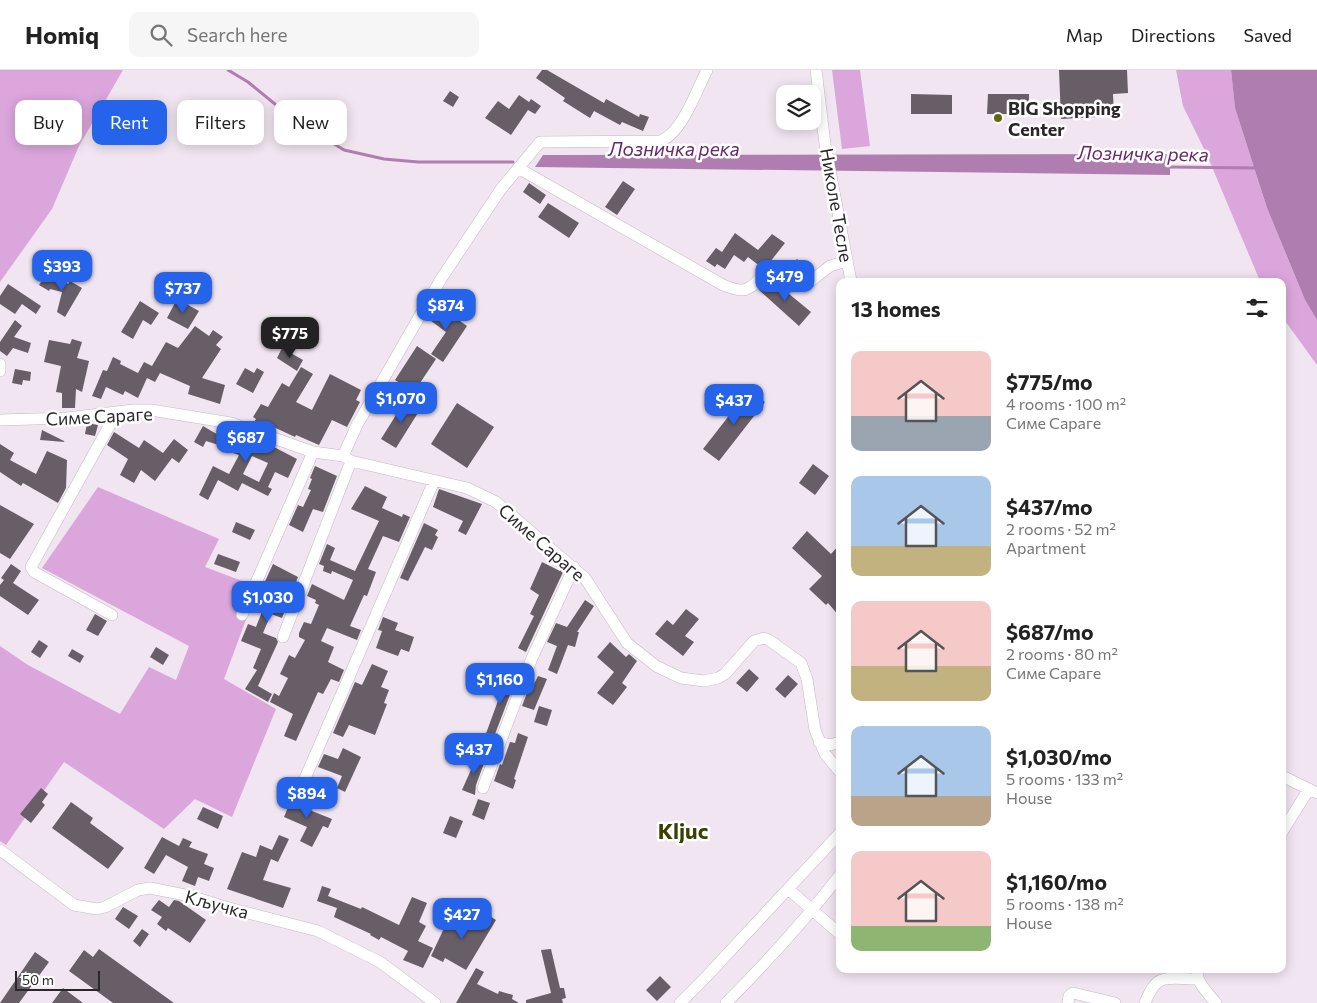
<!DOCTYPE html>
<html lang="en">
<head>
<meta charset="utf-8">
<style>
	body { margin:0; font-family:Commissioner,sans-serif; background:#f6f6f6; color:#222; height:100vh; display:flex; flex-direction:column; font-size:19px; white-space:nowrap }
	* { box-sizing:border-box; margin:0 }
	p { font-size:16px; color:#767676 }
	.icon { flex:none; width:28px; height:28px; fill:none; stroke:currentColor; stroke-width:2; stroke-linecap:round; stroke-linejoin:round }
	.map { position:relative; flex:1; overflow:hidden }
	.drawer { position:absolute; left:836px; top:208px; width:450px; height:695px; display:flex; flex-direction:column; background:#fff; border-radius:10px; box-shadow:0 2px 12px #0003 }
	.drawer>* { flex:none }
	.banner { position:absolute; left:15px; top:30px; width:475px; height:45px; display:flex; gap:10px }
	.fabs { position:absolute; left:776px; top:15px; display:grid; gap:10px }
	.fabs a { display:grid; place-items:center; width:45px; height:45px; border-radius:10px; background:#fff; box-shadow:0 2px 12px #0003; font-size:25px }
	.scale { position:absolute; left:15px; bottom:12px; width:85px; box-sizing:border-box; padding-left:5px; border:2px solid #2a262a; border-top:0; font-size:14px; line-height:18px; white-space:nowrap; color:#2a262a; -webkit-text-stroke:4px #fff; paint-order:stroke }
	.price { position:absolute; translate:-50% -42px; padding:0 11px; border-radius:10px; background:#2563eb; color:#fff; font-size:16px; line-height:32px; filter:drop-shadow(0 1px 2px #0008) }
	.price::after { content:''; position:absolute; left:50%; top:30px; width:15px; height:11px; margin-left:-8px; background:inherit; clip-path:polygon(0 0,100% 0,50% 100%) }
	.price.on { background:#222; color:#fff }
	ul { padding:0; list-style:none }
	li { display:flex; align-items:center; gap:15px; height:125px; padding:0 15px }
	li span { display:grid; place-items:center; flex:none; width:140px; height:100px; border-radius:10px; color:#555 }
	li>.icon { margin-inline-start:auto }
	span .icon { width:60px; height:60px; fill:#fffc; stroke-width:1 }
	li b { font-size:21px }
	h2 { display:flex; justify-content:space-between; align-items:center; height:60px; padding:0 15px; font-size:21px }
	.tag { padding:0 18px; border-radius:10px; background:#fff; box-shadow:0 2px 12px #0003; font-size:18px; line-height:45px }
	.tag.on { background:#2563eb; color:#fff }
	header { display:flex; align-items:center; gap:30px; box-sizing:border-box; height:70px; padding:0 25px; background:#fff; border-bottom:1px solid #e0e0e0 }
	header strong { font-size:24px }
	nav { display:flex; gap:28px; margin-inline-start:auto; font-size:18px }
	.search { width:350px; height:45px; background:#f6f6f6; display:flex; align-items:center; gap:12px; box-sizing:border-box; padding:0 18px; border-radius:10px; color:#767676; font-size:19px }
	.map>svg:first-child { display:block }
</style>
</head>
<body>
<header>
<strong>Homiq</strong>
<div class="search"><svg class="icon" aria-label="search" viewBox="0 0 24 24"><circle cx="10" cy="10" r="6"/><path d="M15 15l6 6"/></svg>Search here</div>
<nav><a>Map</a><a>Directions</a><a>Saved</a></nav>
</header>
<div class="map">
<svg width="1317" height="933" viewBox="0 0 1317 933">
	<rect width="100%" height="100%" fill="#f0e5f0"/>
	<path fill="#dba6dc" d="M0,0H123L79,76L52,139L0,212Z
		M832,0H860L870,76L842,79Z
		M1176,0H1231L1235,38L1267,138L1305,230L1317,250V295L1283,248L1282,211H1260L1207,85L1183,36Z
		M98,417L219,469L205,497L258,517L224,609L276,639L232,747L195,729L164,759L64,692L6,775L0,771V576L28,595L120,644L149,597L176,610L189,576L42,498Z"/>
	<path fill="#b07db1" d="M1231,0H1317V250L1305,230L1267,138L1235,38Z
		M1170,84V105L535,97L543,85Z"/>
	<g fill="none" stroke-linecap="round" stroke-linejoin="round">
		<path stroke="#b07db1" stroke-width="3" d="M228,0L248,12L292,48L344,80L384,89L418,92H513
			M1168,97L1257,98"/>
	</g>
	<path fill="#685e68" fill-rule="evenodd" d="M542,0H547L604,33L606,29L639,47L640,44L649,47L643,61L622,52L620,55L594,41L590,48L563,31L565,28L536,8Z
		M1059,0H1127L1128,23L1113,24L1114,46L1061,49Z
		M450,21L459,27L453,37L443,31Z
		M911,24L952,25V44H911Z
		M988,24H1029V44H987Z
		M519,25L529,32L531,29L541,36L535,44L528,40L511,65L485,48L498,31L509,39Z
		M623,111L635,119L617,145L605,137Z
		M529,113L546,125L540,134L523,122Z
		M548,133L579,153L569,168L538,147Z
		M735,163L758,180L772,164L785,173L770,192L761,197L748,187L744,192L734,185L725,199L717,194L715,197L706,191L716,178L722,182Z
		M797,189L810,200L805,206L791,197Z
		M48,201L68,214L70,211L82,218L65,247L57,242L62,222L50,219L49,221L39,215Z
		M771,209L811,242L799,256L759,220Z
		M8,214L41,236L36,244L22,234L15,244L0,234V226Z
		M177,229L199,241L188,259L167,248Z
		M140,231L159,243L151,255L143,250L133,269L121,262Z
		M436,234L467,256L443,292L431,284L446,262L427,248Z
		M15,250L22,256L14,267L31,273L28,283L13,278L7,286L0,281V272Z
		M195,256L209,266L213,260L223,267L216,275L221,279L202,308L225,315L220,334L188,324L190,316L160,303L155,312L147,308L138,328L125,321L123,325L106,317L101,329L92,326L103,300L107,301L113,287L121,291L120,294L138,303L144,292L152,296L166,272L178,278Z
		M72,269L82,272L77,288L89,291L82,322L76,319L75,338H62V323L56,322L61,296L44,292L49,270L70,274Z
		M417,276L436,289L414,322L395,310Z
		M282,278L303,290L297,301L277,288Z
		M301,297L313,304L296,332L312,340L330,304L361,320L356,330L360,332L347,357L332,350L319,375L296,365L295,367L265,353L263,356L254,352L256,349L253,347L261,334L268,337L282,313L289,317Z
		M245,298L254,303L257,298L264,302L253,323L236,314Z
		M15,299L31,302L30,311L23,310L22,315L12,313Z
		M749,320L765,332L719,391L703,379Z
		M406,329L421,338L396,378L381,369Z
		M457,333L494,357L467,398L431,374Z
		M87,353L98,355L95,366L85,364Z
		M203,356L220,366L221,362L248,370L249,367L276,378L297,389L288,408L275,402L268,417L272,419L268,426L242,413L238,421L218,410L208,430L199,425L213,396L229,404L239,385L224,380L225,377L206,371L203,377L194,372ZM252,386L268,393L259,412L243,404Z
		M42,360L66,372L40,370Z
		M114,362L139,378L144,370L163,383L174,369L188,380L179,393L172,388L155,411L141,400L134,413L120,405L128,389L107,375Z
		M0,374L14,383L10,390L36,404L47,381L67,390L66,418L58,433L23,413L21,416L0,402Z
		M813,394L829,406L815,425L799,413Z
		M315,396L337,406L323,442L313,439L303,462L289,455L298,435L303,437L311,420L308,419L312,409L310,408Z
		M365,416L387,427L382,438L402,447L403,444L410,447L399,472L383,466L368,499L376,502L367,526L364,525L350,556L361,560L357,570L327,558L321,571L334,577L328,592L344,600L339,612L331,609L323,624L318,622L296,671L284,666L293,644L270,632L274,623L279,626L288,608L280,604L289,585L295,588L305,570L299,567V563L304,552L311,554L319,535L315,533L316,530L307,526L312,514L344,530L353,510L332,501L331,504L323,501L324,496L319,494L327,474L335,478L330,490L355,501L379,451L351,439Z
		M439,419L482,434L466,465L458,461L463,451L433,437Z
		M0,435L34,454L10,489L0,483Z
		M236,452L255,460L250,470L232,462Z
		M424,453L438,460L435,465L438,467L432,480L425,477L408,511L400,508Z
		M807,461L831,484L840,474V547L828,533L826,535L809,519L822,506L792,478Z
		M218,484L240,492L236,502L214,494Z
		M542,492L560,501L561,498L564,500L526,582L518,578L534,546L530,544L539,525L530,519Z
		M11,494L21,501L13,513L39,530L28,545L0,526V515L4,510L1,508Z
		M273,494L298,507L282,548L271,544L263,563L276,568L278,572L258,616L272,624L268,632L245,619L257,600L253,598L261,579L241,571L248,554L256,557L265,534L256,531Z
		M585,530L594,536L577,562H579L575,577L568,575L557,604L548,600L557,576L547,572L556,553L567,557Z
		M686,539L699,549L685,566L694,572L683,586L655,564L667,550L673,555Z
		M95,544L107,551L98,566L86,560Z
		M383,547L398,553L395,560L414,567L409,582L401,579L398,586L376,578L382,561L378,560Z
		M39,570L48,576L40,588L31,582Z
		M610,572L626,587L629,584L637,591L622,613L627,617L613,635L597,623L614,602L597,587Z
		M156,577L169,585L163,595L150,587Z
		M72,579L84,586L80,593L68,586Z
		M372,594L388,601L381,617L389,620L384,633L387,634L375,665L349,655L343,667L333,663L355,612L362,615Z
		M749,599L759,608L747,622L736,613Z
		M503,603L516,609L492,672L484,669L503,617L498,615Z
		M788,605L798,614L785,628L775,619Z
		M538,606L547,609L534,640L522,636L530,615L533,616Z
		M539,636L552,640L547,656L534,652Z
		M518,663L528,667L514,709L516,710L513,719L494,711L500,694L502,695L510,672L515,673Z
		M343,678L361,687L345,722L337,718L342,706L318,697L324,684L338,689Z
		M478,684L486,688L476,715L475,725L462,720Z
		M41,718L48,724L42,732L45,735L31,753L20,744Z
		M298,719L307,722L302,737L332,749L328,758L323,756L312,777L300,771L307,757L284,747L289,735L292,736Z
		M478,729L490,733L484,750L472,745Z
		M71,732L93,748L90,753L124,778L108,799L52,758Z
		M203,737L223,746L218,759L197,749Z
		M450,746L463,751L456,768L443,763Z
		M279,765L289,769L278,792L271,789L263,810L291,818L283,838L227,819L242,782L256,787L260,775L272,780Z
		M162,767L179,776L183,768L192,772L189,777L208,784L204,794L214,798L209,811L198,807L195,816L182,811L188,797L166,785L154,804L144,798Z
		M322,816L331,819L328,826L361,839L362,837L399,855L412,827L427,833L419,852L426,856L418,871L433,878L423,898L403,890L408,881L381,867L379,870L370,865L371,864L334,847L337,838L317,831Z
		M159,830L169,837L174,830L179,831L206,850L190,873L168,858L166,861L157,854L162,847L151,840Z
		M123,837L138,846L129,859L115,849Z
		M449,842L477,856L485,843L496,850L466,900L445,888L443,892L431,886L446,854L444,852Z
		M142,859L149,864L140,877L133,871Z
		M99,879L174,933H113L69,901L84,880L93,887Z
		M551,879L560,918H564L566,928L562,929L563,933H526V930L551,923L541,880Z
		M35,882L49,892L19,933H0Z
		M476,898L484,902L477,914L498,924L499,921L513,925L512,929L519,933H456Z
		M660,906L671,917L657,931L646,920Z
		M63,918L83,933H52Z"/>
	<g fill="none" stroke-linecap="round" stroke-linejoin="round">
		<g stroke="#c3b8c3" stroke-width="12">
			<path id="minor" d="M816,0L825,74L851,211
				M518,98L723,215C745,224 748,221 764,205C767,202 770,199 775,199C786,198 794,213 807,214L830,196L847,191
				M0,294V301
				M0,350L67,348L133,340H151L231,353L313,382L343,386L357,355L441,209L501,119L540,72L660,71C681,65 697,20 707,0
				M343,386L351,391L467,418L496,432L585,508L627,573L656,596L681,608L704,611L718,608L725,604L754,571L764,568L769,570L801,593L807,609L815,660L825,684L840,702
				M112,545L34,502L31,497L117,342
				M242,545L313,382
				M283,567L351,391
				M819,672L830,675L840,672
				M1282,706L1317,723
				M303,713L434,411
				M483,718L532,588L574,497
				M1282,762L1309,719
				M0,780L74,835L97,839L105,837L138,820L150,818L190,826L229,838L318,861L380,892L435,933
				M788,819L840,864
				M1199,899C1193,910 1209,924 1216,933
				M680,933L705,908L840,763
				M726,933C767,892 805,850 840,805
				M1068,933L1069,926L1073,923L1115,933
				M1145,933C1157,901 1167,909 1198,909"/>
		</g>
		<use href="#minor" stroke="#fff" stroke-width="11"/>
	</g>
	<circle fill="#5f680c" stroke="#fff" stroke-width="2" cx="998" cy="48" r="5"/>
	<g text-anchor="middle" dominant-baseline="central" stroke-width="5" stroke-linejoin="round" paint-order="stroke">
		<g font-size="18" font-weight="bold" fill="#2a262a" stroke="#fff" text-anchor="start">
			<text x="1008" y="38">BIG Shopping<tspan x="1008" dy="21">Center</tspan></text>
		</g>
		<g font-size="18" fill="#2a262a" stroke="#fff">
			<text transform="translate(837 135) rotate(80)">Николе Тесле</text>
			<text transform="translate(99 346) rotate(-3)">Симе Сараге</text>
			<text transform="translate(542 472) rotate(41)">Симе Сараге</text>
			<text transform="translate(217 834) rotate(15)">Кључка</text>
		</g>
		<g font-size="19" font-style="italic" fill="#662869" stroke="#fff">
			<text x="674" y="78">Лозничка река</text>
			<text transform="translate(1143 83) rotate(1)">Лозничка река</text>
		</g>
		<g font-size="22" font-weight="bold" fill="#394000" stroke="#fff">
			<text x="683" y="760">Kljuc</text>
		</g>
	</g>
</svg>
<div class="fabs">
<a><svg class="icon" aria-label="layers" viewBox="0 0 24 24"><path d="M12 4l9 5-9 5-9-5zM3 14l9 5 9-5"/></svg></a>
</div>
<div class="scale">50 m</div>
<b class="price" style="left:62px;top:222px">$393</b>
<b class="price" style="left:785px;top:232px">$479</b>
<b class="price" style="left:183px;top:244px">$737</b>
<b class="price" style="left:446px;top:261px">$874</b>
<b class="price on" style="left:290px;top:289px">$775</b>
<b class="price" style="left:401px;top:354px">$1,070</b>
<b class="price" style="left:734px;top:356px">$437</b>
<b class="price" style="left:246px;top:393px">$687</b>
<b class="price" style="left:268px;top:553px">$1,030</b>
<b class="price" style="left:500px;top:635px">$1,160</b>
<b class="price" style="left:474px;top:705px">$437</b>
<b class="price" style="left:307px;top:749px">$894</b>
<b class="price" style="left:462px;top:870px">$427</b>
<div class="banner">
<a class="tag">Buy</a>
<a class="tag on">Rent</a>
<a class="tag">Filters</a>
<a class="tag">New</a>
</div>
<section class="drawer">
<h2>13 homes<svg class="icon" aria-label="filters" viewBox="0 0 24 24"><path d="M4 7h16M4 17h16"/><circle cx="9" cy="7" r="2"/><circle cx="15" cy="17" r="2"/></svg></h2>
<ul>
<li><span style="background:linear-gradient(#f6c9c9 65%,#9aa5b1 0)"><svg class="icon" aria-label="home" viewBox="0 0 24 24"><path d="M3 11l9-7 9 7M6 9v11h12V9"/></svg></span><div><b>$775/mo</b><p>4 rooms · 100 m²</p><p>Симе Сараге</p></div></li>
<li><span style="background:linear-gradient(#a9c7e8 70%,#c2b280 0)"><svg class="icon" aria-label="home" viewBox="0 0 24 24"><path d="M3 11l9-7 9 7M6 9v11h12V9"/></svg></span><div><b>$437/mo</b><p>2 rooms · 52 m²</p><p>Apartment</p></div></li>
<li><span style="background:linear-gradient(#f6c9c9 65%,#c2b280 0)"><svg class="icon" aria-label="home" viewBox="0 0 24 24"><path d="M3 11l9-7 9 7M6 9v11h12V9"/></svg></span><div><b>$687/mo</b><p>2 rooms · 80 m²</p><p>Симе Сараге</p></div></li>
<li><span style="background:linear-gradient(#a9c7e8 70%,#b9a48a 0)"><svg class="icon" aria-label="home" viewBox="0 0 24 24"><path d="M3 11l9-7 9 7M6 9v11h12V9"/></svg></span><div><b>$1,030/mo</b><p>5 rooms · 133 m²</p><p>House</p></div></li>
<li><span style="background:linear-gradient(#f6c9c9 75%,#8fb573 0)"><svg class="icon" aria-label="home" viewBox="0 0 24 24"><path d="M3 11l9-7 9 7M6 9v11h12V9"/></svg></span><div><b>$1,160/mo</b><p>5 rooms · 138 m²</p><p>House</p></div></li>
</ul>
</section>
</div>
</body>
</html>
